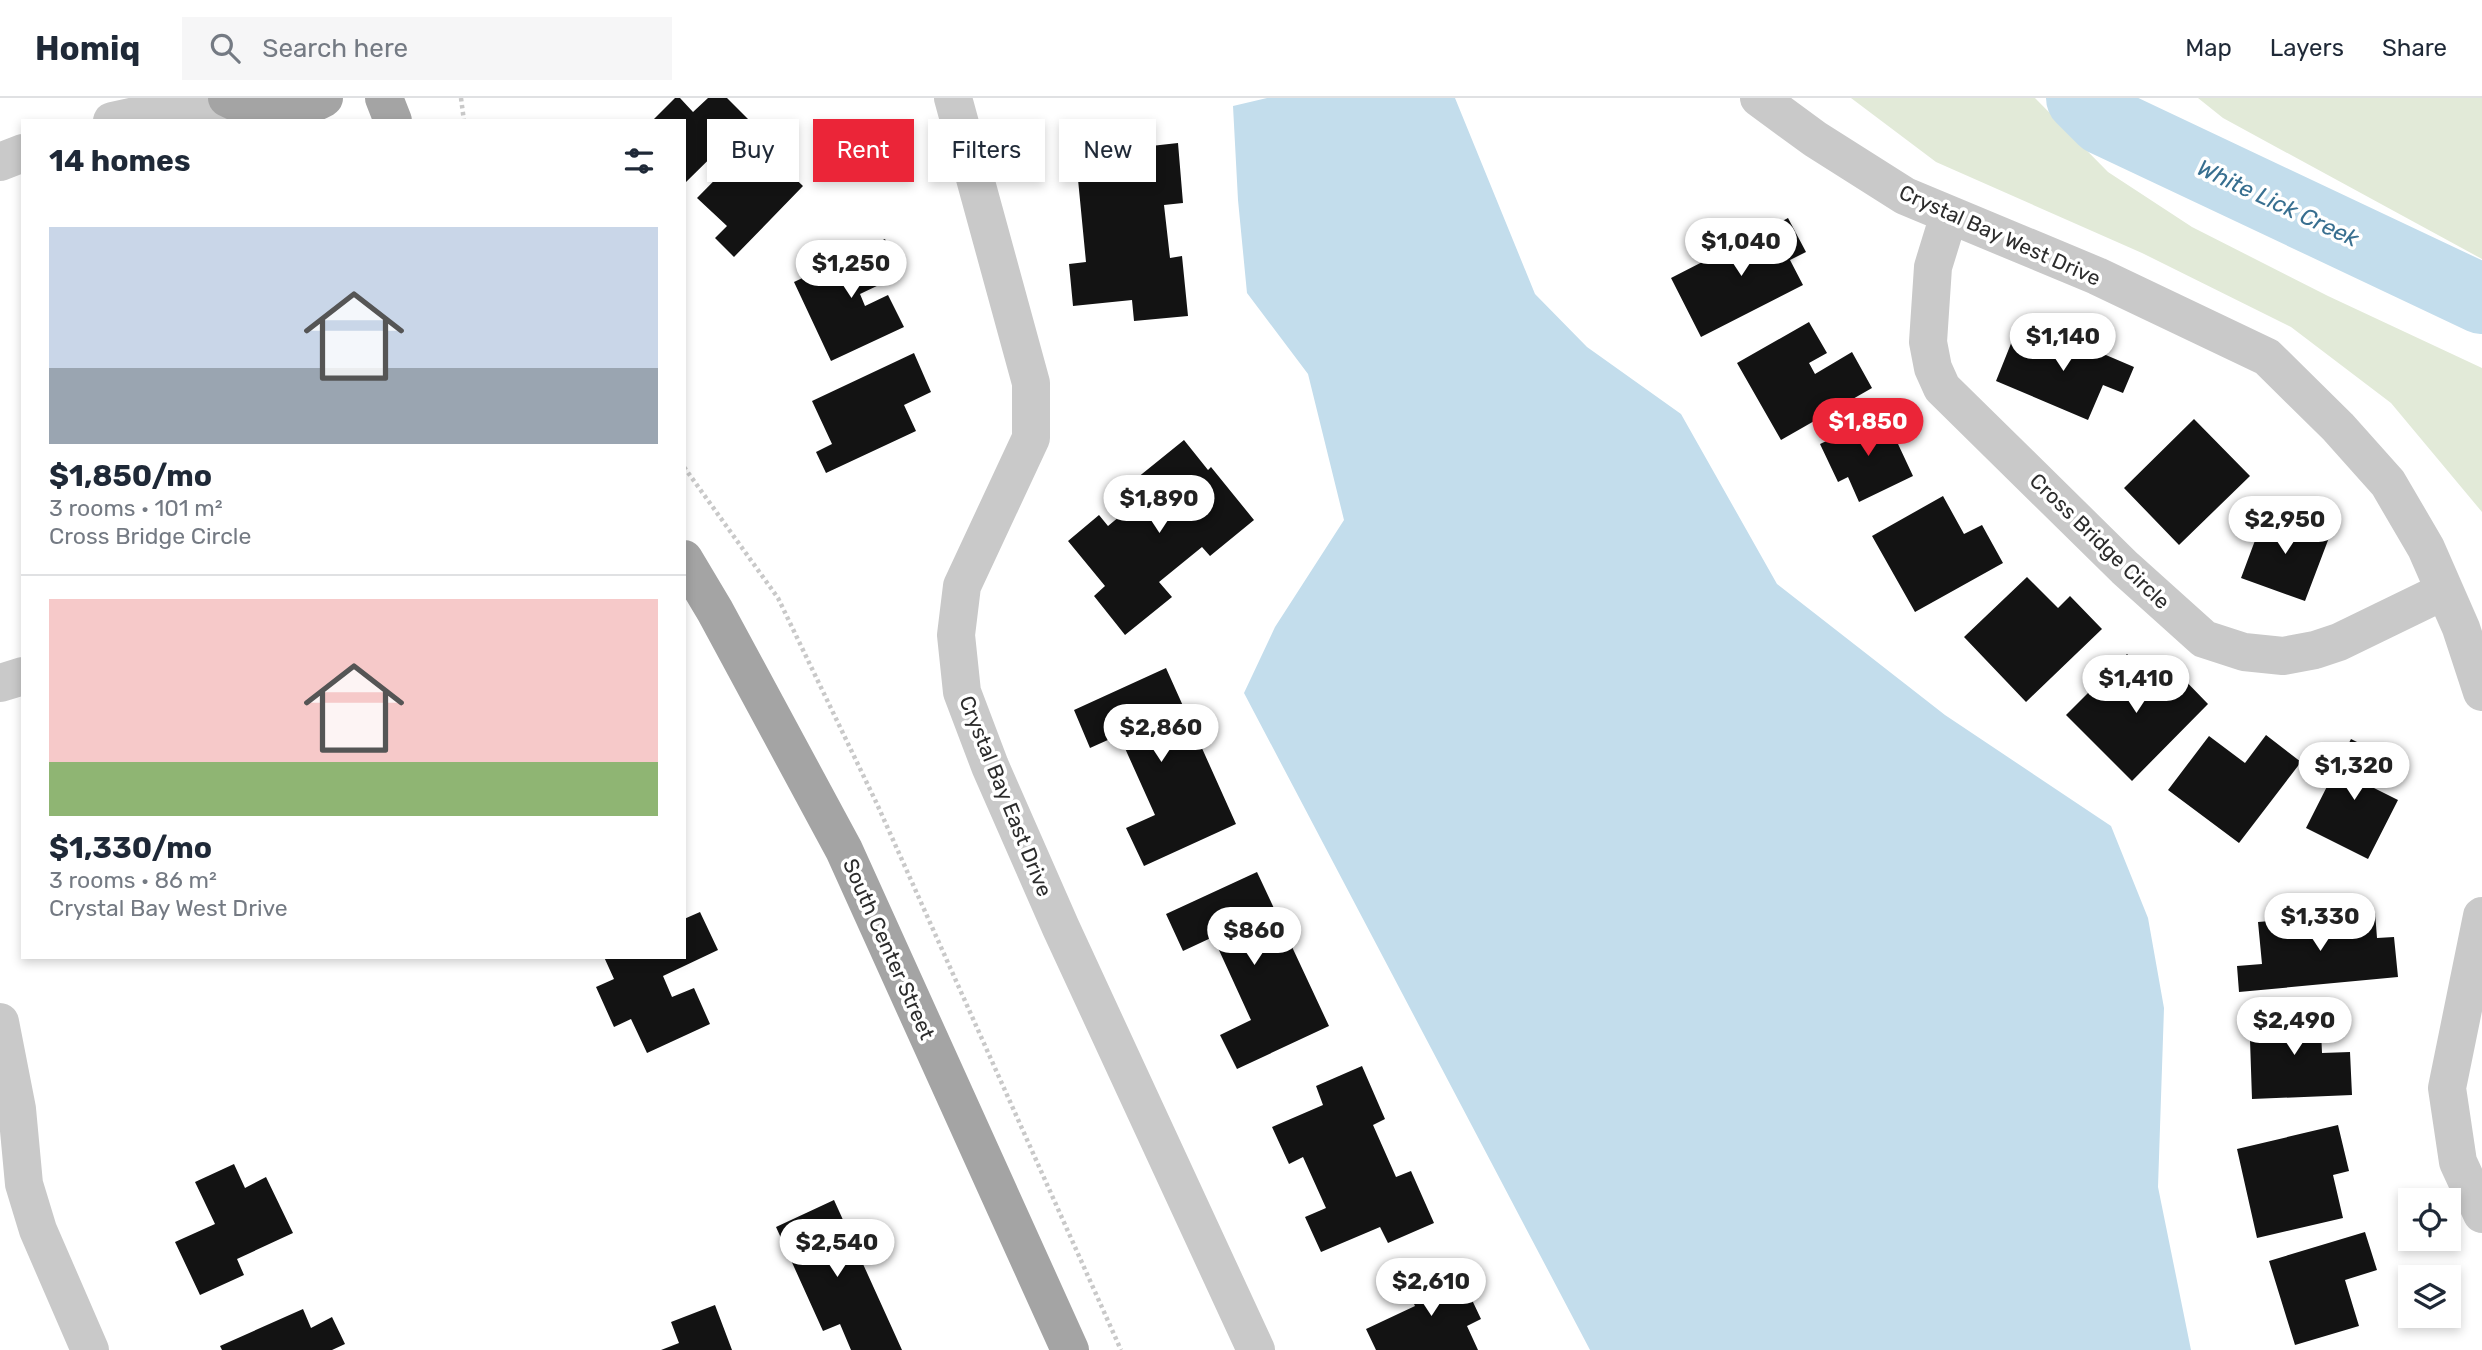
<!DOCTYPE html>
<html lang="en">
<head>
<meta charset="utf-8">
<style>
	body { margin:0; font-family:Rubik,sans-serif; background:#f6f6f7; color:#1f2937; height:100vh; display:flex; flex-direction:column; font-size:26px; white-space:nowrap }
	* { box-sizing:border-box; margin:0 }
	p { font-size:23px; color:#747a83 }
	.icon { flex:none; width:38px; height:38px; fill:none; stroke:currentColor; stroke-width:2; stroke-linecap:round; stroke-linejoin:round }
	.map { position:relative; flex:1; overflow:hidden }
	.panel { position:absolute; left:21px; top:21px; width:665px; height:840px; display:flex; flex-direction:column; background:#fff; border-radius:0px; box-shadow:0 4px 10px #0003 }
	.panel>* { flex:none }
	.hud { position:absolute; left:707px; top:21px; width:665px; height:63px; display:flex; gap:14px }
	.controls { position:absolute; left:2398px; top:1090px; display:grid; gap:14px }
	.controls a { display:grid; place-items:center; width:63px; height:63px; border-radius:0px; background:#fff; box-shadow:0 4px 10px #0003; font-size:35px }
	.price { position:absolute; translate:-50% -60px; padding:0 16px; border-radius:24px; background:#fff; color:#222; font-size:23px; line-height:46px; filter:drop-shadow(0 2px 4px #0008) }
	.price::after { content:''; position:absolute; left:50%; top:42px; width:21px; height:16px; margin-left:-10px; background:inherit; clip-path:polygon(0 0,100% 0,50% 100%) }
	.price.on { background:#eb2538; color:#fff }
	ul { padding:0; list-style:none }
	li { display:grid; align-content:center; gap:14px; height:371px; padding:0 28px }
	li+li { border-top:2px solid #e0e1e3 }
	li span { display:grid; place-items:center; height:217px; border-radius:0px; color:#555 }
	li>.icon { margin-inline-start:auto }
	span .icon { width:126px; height:126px; fill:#fffc; stroke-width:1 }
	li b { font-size:30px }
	h2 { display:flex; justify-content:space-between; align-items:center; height:84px; padding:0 28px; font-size:30px }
	.chip { padding:0 24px; border-radius:0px; background:#fff; box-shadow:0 4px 10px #0003; font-size:24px; line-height:63px }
	.chip.on { background:#eb2538; color:#fff }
	header { display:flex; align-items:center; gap:42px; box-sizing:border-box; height:98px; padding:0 35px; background:#fff; border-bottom:2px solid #e0e1e3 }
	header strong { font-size:33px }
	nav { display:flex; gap:38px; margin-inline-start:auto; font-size:24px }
	.search { width:490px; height:63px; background:#f6f6f7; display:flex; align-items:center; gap:18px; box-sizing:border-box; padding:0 24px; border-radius:0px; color:#747a83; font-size:26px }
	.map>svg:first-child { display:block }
</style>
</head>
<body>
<header>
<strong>Homiq</strong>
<div class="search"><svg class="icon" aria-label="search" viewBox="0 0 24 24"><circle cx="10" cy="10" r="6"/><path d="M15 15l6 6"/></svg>Search here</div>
<nav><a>Map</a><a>Layers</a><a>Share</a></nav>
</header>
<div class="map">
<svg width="2482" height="1252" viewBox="0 0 2482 1252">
	<rect width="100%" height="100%" fill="#fff"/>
	<path fill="#e2ead8" d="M1851,0H2035L2108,74L2192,129L2328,198L2482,270V414L2391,305L2291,229L2142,155L1936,64Z
		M2198,0H2482V161L2223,20Z"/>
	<path fill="#c3ddec" d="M1267,0H1455L1535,196L1587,249L1681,316L1777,486L1945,617L2111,728L2148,820L2164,910L2158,1089L2191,1252H1590L1244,595L1275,529L1344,422L1308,276L1247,195L1238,102L1233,8Z"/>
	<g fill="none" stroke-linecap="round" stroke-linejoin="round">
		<path stroke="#c3ddec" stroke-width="70" d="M2081,0L2103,22L2482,201"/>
	</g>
	<path fill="#131313" d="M675,0H680L693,14L708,0H727L749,22L684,86V23H652Z
		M767,29L796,57L784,70L803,88L734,159L715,140L727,128L697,100Z
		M1178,45L1183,105L1164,107L1170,160L1182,158L1188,218L1134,223L1132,202L1073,208L1069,166L1086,164L1077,71L1126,66L1124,51Z
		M1788,120L1806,154L1790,162L1803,187L1701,239L1671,180Z
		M885,141L902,176L860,196L865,208L888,197L904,229L831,263L794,184Z
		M1809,224L1827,255L1809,265L1815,276L1852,254L1872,290L1781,342L1737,265Z
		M2045,231L2134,269L2123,295L2103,287L2088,322L1996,283L2012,243L2035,253Z
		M914,255L931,294L904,307L916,333L826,375L816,354L832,346L812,303Z
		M1884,316L1913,378L1859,404L1848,379L1838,384L1820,346Z
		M2194,321L2250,378L2179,447L2124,390Z
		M1184,342L1208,372L1211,369L1254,422L1210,458L1202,449L1159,484L1172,499L1125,537L1094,498L1105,488L1068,443L1099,417L1108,428L1149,394L1137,380Z
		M1943,398L1964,436L1982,427L2003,465L1915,514L1872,438Z
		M2266,413L2330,437L2305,503L2241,480Z
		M2027,479L2058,510L2070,498L2102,531L2026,604L1964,539Z
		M2127,556L2159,588L2175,572L2208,606L2132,683L2066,617Z
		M1166,570L1236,726L1144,768L1126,730L1155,717L1119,637L1090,650L1074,612Z
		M2266,637L2301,664L2239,745L2168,692L2209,638L2245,665Z
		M2351,641L2389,660L2374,690L2398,702L2368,761L2306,730Z
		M1257,774L1329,928L1237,971L1220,937L1251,922L1213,839L1183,853L1166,816Z
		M700,814L718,852L663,878L672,899L694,890L710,926L647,955L631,921L614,929L596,889L614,881L604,859H684V821Z
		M2375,814L2377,840L2394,839L2398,879L2239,894L2237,868L2262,866L2258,824Z
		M2320,910L2322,955L2350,954L2352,997L2252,1001L2249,912Z
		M1362,968L1385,1021L1373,1027L1396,1079L1411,1073L1434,1125L1388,1145L1380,1129L1321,1154L1305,1119L1326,1110L1303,1059L1289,1066L1272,1029L1323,1007L1316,988Z
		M2338,1027L2349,1073L2333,1077L2343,1120L2257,1140L2237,1051Z
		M234,1066L245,1090L266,1079L293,1135L237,1161L244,1177L200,1197L175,1144L215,1126L195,1084Z
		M834,1102L902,1252H851L840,1226L823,1233L776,1129Z
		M2365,1134L2377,1172L2345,1182L2359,1228L2295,1247L2269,1163Z
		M1456,1168L1481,1221L1467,1228L1478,1252H1376L1366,1231L1415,1208L1407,1192Z
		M715,1207L732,1252H661L679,1245L671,1224Z
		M303,1211L311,1230L332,1219L345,1246L332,1252H222L220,1248Z"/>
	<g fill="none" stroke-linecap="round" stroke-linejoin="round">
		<path stroke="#c9c9c9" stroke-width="4.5" stroke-dasharray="3.5 3.5" stroke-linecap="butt" d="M461,0L464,23
			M684,369L778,500L877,706L1121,1252"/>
		<path stroke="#c9c9c9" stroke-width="38" d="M953,0L1031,285V340L962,488L956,537L962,594L990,668L1061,830L1256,1252
			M1759,0L1815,41L1905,98L2097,178L2267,259L2338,329L2388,385L2426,450L2461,530L2482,594
			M112,23L182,8L231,2
			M0,64L23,55
			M1949,117L1933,169L1928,244L1933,270L1942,290L2125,470L2204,541L2244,554L2283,558L2315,552L2339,544L2444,493
			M0,585L23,578
			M2482,818L2447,990L2458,1064L2482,1116
			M0,924L17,1011L24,1086L38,1132L90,1252"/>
		<path stroke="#a4a4a4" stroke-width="38" d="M227,0C257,16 295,16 324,0
			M384,0L393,23
			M684,461L715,513L844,752L1070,1252"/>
	</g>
	<g text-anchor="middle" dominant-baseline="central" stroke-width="7" stroke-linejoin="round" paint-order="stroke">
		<g font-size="21" fill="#2c2c2c" stroke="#fff">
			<text transform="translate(2000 137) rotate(24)">Crystal Bay West Drive</text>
			<text transform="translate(2100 443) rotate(44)">Cross Bridge Circle</text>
			<text transform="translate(1006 698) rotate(68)">Crystal Bay East Drive</text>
			<text transform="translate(889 851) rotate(66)">South Center Street</text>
		</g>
		<g font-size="23" font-style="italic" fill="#386f90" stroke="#fff">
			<text transform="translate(2278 105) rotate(25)">White Lick Creek</text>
		</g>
	</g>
</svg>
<div class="controls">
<a><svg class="icon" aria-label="locate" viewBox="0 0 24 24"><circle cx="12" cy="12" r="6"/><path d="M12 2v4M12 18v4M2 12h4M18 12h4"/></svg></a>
<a><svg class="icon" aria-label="layers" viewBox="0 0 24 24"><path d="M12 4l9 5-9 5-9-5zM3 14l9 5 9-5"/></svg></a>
</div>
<b class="price" style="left:1741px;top:180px">$1,040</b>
<b class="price" style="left:851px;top:202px">$1,250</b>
<b class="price" style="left:2063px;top:275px">$1,140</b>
<b class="price on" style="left:1868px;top:360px">$1,850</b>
<b class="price" style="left:1159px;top:437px">$1,890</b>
<b class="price" style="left:2285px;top:458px">$2,950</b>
<b class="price" style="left:2136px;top:617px">$1,410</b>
<b class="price" style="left:1161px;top:666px">$2,860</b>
<b class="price" style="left:2354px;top:704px">$1,320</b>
<b class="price" style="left:2320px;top:855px">$1,330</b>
<b class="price" style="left:1254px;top:869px">$860</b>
<b class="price" style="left:2294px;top:959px">$2,490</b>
<b class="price" style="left:837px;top:1181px">$2,540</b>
<b class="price" style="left:1431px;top:1220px">$2,610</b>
<div class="hud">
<a class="chip">Buy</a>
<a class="chip on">Rent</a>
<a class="chip">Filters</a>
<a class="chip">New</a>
</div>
<section class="panel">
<h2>14 homes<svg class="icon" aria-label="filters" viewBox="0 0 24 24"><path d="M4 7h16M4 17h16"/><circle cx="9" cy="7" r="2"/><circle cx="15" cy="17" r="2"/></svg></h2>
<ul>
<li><span style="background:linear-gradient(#c9d6e8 65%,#9aa5b1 0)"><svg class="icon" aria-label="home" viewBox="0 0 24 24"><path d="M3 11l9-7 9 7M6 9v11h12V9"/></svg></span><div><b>$1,850/mo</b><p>3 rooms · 101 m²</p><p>Cross Bridge Circle</p></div></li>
<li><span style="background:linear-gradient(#f6c9c9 75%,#8fb573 0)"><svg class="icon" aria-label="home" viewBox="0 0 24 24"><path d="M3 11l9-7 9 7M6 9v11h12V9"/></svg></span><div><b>$1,330/mo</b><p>3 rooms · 86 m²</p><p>Crystal Bay West Drive</p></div></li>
</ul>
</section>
</div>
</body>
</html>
